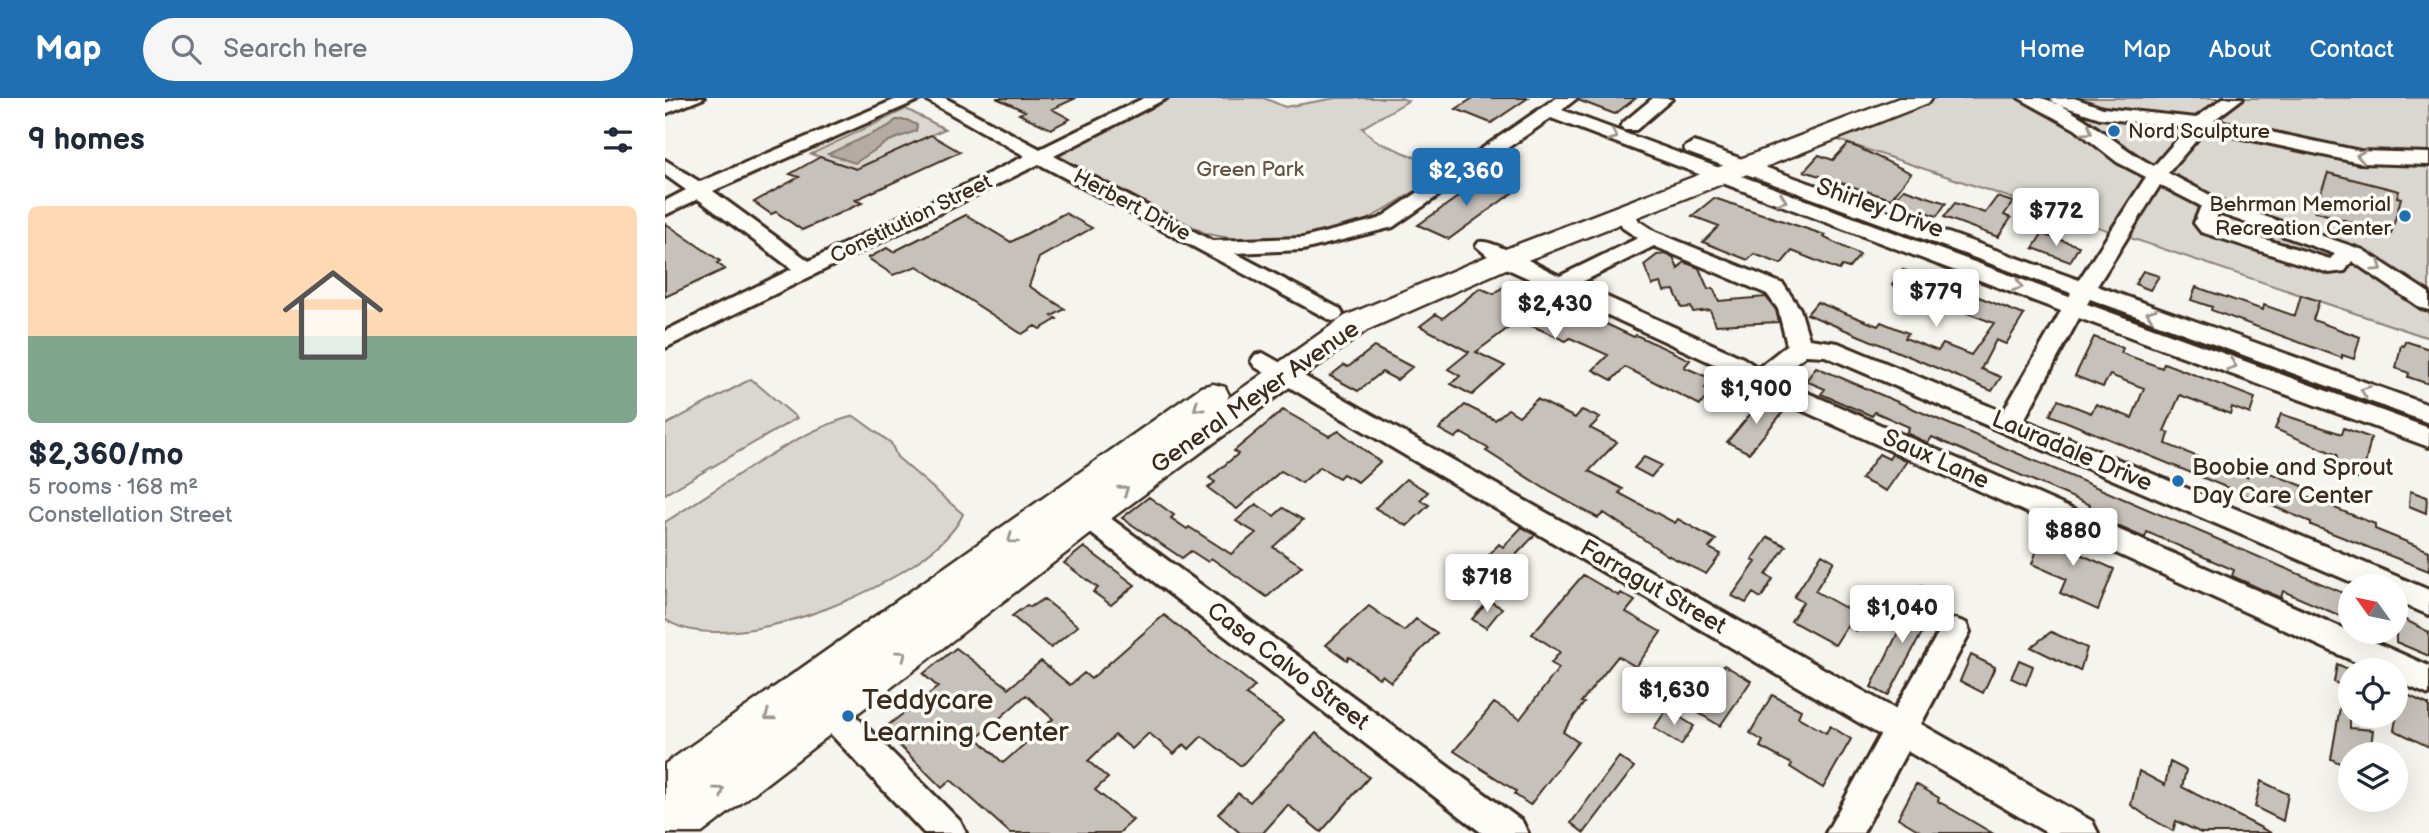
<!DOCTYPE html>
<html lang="en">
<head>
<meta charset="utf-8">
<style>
	body { margin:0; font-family:"Balsamiq Sans",sans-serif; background:#f6f6f7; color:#1f2937; height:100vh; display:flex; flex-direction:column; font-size:26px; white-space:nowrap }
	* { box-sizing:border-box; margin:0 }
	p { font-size:23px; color:#747a83 }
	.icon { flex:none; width:38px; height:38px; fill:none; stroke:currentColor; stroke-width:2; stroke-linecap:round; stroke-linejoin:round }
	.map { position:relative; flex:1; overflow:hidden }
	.panel { display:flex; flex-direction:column; background:#fff; width:665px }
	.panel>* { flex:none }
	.needle { width:46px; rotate:303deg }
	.fabs { position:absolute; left:1673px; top:476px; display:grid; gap:14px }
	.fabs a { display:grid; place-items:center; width:70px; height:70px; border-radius:50%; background:#fff; box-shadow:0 7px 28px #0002; font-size:35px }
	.price { position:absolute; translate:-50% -60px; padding:0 16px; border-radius:7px; background:#fff; color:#222; font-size:23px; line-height:46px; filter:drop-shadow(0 2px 4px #0008) }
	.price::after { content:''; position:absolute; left:50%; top:42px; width:21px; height:16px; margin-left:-10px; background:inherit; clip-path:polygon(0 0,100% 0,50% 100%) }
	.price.current { background:#1f6fb2; color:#fff }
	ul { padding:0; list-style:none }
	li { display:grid; align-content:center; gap:14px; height:371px; padding:0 28px }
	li+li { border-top:2px solid #e0e1e3 }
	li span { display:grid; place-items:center; height:217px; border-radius:10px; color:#555 }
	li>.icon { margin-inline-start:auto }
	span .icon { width:126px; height:126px; fill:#fffc; stroke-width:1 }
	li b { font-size:30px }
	h2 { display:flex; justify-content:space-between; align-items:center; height:84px; padding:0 28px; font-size:30px }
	header { display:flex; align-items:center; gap:42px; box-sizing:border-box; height:98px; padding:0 35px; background:#1f6fb2; color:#fff }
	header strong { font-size:33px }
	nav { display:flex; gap:38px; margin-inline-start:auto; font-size:24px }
	.search { width:490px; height:63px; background:#f6f6f7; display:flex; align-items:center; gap:18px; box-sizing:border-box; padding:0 24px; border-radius:38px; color:#747a83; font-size:26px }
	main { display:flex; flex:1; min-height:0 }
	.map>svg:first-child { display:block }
</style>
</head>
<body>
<header>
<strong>Map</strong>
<div class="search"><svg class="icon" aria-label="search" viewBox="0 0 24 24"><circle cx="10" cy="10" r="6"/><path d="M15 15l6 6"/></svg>Search here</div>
<nav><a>Home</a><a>Map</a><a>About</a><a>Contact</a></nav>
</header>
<main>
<section class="panel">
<h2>9 homes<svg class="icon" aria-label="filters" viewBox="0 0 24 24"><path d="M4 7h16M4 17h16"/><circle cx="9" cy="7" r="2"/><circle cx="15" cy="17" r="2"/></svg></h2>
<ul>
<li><span style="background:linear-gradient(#ffd9b3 60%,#7fa58c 0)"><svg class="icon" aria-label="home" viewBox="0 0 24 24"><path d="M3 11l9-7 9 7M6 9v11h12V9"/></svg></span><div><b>$2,360/mo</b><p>5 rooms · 168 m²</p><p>Constellation Street</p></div></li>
</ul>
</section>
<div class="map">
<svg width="1764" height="735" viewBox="0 0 1764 735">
	<rect width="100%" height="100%" fill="#f5f4ee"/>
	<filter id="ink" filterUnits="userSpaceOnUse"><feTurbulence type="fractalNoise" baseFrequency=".0143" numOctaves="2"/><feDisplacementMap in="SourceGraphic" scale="14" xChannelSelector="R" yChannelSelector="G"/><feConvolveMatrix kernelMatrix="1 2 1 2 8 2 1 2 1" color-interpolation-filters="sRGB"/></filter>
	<g filter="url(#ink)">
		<path fill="#dad6d0" stroke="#8a8077" stroke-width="2" d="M501,0H599L620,9L671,0H736L743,3L697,30L711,43L783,73L694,127L645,139L576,142L542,136L388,57Z
			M1271,0H1764V240L1170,41Z
			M241,11L280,31L164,83L182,68L146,56Z
			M86,281L132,320L0,396V327Z
			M189,318L226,345L232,359L298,416C269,482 63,567 0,521V424C54,391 130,333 189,318Z"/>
		<path fill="#b4aca4" stroke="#84786e" stroke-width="2" d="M231,22H242L252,27L251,33L224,43L190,65L163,56L224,28Z"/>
		<path fill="#c7c1bb" stroke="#3b2a1e" stroke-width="2" fill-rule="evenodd" d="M331,0H411L387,11L405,21L386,31L354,16L360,13Z
			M808,0H863L826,25L791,11Z
			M915,0H971L950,16L913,2Z
			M266,37L295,54L190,102L197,105L137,132L111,114L106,116L89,104L134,79L125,76L155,59L191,71Z
			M1183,46L1194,50L1246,75L1226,101L1139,73L1154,57L1168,62Z
			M1663,75L1734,93L1732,99L1736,100L1726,136L1649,113Z
			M820,80L850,93L784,141L753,127Z
			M1239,91L1281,105L1272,118L1228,103Z
			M1332,99L1348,104L1339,117L1346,120L1333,139L1279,119L1290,105L1320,115Z
			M1049,100L1160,137L1158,139L1195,157L1184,170L1177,168L1174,172L1127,153L1116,166L1089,156L1083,162L1038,144L1054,128L1027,118Z
			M400,115L427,130L374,160L364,188L400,211L387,218L392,221L375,231L370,228L357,236L252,168L228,177L203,160L222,150L228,154L301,117L346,144Z
			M0,125L55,163L52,165L60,171L0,199Z
			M1377,136L1414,148L1405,164L1368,150Z
			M1000,156L1008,159L1013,171L1019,164L1034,170L1043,191L1048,190L1054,203L1101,199L1111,212L1114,224L1051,227L1045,212L1028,214L1026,209L1017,210L1009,192L999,193L996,185L987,187L979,167L992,157Z
			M1238,172L1274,183L1359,217L1341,246L1331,242L1316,271L1336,279L1327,293L1142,216L1152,204L1213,228L1216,224L1243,235L1240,240L1273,253L1278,246L1306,257L1329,225L1227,187Z
			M1478,173L1494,178L1485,192L1470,186Z
			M844,184H851L869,192L873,189L888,196L878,204L933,227L937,224L969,239L971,237L1025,262L1019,269L1047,281L1040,290L1047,293L1035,307L960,269L947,282L928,272L943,257L905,240L901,243L854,222L811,254L840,268L807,297L786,286L795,278L783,271L804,254L755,228L771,216L778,220L815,190L829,196Z
			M1531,189L1598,212L1599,207L1630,218L1636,197L1654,203L1648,222L1695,239L1689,261L1677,257V260L1546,212L1547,209L1526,202Z
			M1429,239L1458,250L1456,255L1497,270L1499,265L1590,300L1585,316L1567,309L1565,316L1515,297L1499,333L1504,335L1501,346L1582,379L1587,368L1638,388L1637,397L1710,426V431L1764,453V473L1646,427V424L1385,317L1393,302L1426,315L1431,306L1467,320L1479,290L1445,277L1438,289L1410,278Z
			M1740,243L1764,251V286L1743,279L1744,275L1731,270L1736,247L1739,248Z
			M709,249L747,269L732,282L717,274L693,293L665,278L679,267L683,269Z
			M1151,269L1685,498V522L1618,493L1616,500L1567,478L1569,472L1482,434L1480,440L1422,415L1425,407L1267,339L1263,345L1241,335L1244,329L1210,314L1207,318L1156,296L1160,291L1141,283Z
			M872,301L910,320L917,312L935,320L925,330L952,344L924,373L958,391L954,395L1010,425L1013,421L1051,442L1044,450L1056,456L1041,476L1002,457L939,415L933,420L885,394L821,353L824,351L796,335L790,340L774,331L800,307L830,322L843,311L854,318Z
			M1097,302L1119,313L1084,355L1062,344Z
			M618,312L664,338L674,333L715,364L693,384L678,376L674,380L655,369L637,385L616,373L572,411L543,390L550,384L544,380L573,356L569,353Z
			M1616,316L1677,336L1679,330L1706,340L1698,376L1692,381L1671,372L1672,357L1610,331Z
			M1214,356L1224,361L1227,356L1242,363L1221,393L1196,381Z
			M979,359L996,367L986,379L969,370Z
			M741,381L763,394L755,402L764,407L742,428L710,410Z
			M1745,393L1762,399L1761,415L1744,408Z
			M484,399L509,417L506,420L522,431L524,429L566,456L591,435L571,423L591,406L609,418L618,410L638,422L608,449L637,468L602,499L546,460L543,464L526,453L517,460L457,420Z
			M857,429L870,437L828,481L814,473L819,468L815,466L834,446L838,449Z
			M1388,429L1412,440L1406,452L1449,471L1433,512L1395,495L1401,481L1367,466L1378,435Z
			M1103,439L1121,448L1101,477L1108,481L1096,500L1088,495L1081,505L1067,498L1091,464L1087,462Z
			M419,449L470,487L446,507L428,494L433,490L399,465Z
			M1157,456L1169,463L1150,493L1186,513L1190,506L1203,513L1191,533L1182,528L1170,547L1126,523L1138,504L1129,499Z
			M918,477L954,498L956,495L970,503L961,514L996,534L971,569L953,558L916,604L919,605L898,634L913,644L865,707L849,696L851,693L789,653L829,605L855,621L894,570L886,565L895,554L867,536Z
			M1256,488L1267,494L1251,529L1258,533L1223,598L1206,589Z
			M379,501L413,528L386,550L347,518L362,507L365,509Z
			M824,503L837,510L821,530L807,521Z
			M704,508L739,533L751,521L772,535L726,584L717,577L714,580L684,559L682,562L661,547Z
			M499,517L590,588L581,597L618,623L576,668L537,638L524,651L519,646L509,656L484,635L467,651L450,637L423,663L443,680L430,692L468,722L454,735H345L286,682L277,690L218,631L273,589L258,576L291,550L344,590L376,563L405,587L419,575L426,581ZM361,597L388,621L338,665L312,640Z
			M1731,517L1764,534V558L1731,544Z
			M1386,534L1422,550L1415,573L1366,549Z
			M1306,557L1330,569L1318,595L1295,583Z
			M1354,562L1368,568L1361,587L1346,580Z
			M1672,566L1685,572V592L1669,584Z
			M1059,567L1086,583L1055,628L1027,611Z
			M1736,594L1764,607V649L1729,632Z
			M1107,597L1136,612L1133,619L1161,635L1165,628L1186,641L1158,690L1125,669L1127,666L1095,649L1098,643L1085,635Z
			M1677,597L1685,598V630L1708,632L1705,656H1685V670L1666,661Z
			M1002,611L1029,628L1016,647L989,630Z
			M651,635L704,679L656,734L623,707L598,735H575L553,716L573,695L585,704Z
			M954,659L969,669L919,735L906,725Z
			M1505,664L1521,672L1517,689L1606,735H1536L1511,723L1508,733L1480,717L1466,707L1474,673L1500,687Z
			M1596,683L1623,696L1618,723L1590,709Z
			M1251,686L1274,700L1273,703L1327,735H1258L1233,720Z"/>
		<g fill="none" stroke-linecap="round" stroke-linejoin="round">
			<g stroke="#3b2a1e" stroke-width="6">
				<path id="minor" d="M14,0H39L0,16V5Z
					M234,0H258L48,93L144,163L360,58L258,0H280L375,51L479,0H502L389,58L547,143L638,140L714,121L891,0H912L897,12L1404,199L1406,195L1021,54L1019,50L1028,44L1035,46L1414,182L1481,79L1452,64L1410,31L1354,0C1361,0 1370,0 1376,0C1411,8 1455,51 1489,68L1522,30L1435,20L1389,5L1386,1L1409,0L1438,10L1531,20L1558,0H1578L1549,22L1695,53L1764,55V67L1695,65L1540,32L1503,75L1558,104L1698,152L1764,195V212L1756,210L1687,163L1680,173L1664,175L1536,134L1529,125L1536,108L1495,87L1432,188L1764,307V325L1425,201L1422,206L1764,330V349L1414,220L1359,322L1764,492V517L1731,503V488H1696L1160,258L1141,257L1111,281L1764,568V597L1731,583V572H1708L1086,289L1062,272L832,166L811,148L814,144C826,140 879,171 895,178L973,140L958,130L950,114L953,110H967L974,123L991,134L1118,186L1135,211L1144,241L1173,245L1338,314L1396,213L886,20L728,129L638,152L570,155L675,211L678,216L675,221L667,223L374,66L0,250V233L127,171L33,101L0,117V103L21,92L0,77V62L35,84ZM1553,115L1670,156L1665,161L1550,126ZM989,148L1102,196L1113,211L1122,247L1093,270L1078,260L913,186Z
					M988,0L1007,1L971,32H959L956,28L959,24Z
					M598,255L1230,611L1279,525L1290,521L1301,525L1305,534L1256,626L1427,723L1433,735H1382L1242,653L1198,735H1161L1215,637L590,269L586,263L590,257Z
					M408,397L418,400L857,723L863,735H817L398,414L394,407L398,400Z
					M153,587L164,591L295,723L301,735H259L142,611L137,601L142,591Z"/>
			</g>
			<g stroke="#3b2a1e" stroke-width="5">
				<path id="major" d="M1234,0H1267L1263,5L850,167L702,232L436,428L37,735H0V666L536,289L548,286L560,289L564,297L562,301L680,218L830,155Z"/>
			</g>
			<use href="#minor" fill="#fdfcf7" fill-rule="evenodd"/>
			<use href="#major" fill="#fdfcf7" fill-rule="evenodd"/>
		</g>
		<defs><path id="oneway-chevron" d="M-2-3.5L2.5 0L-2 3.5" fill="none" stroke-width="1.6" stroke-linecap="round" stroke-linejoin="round" transform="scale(1.75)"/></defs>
		<g stroke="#9c938a">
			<use href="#oneway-chevron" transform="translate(1423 33) rotate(34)"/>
			<use href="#oneway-chevron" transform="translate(948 38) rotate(21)"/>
			<use href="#oneway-chevron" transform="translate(1696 58) rotate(-170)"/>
			<use href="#oneway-chevron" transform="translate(1117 102) rotate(20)"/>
			<use href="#oneway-chevron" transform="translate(1713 169) rotate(34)"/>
			<use href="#oneway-chevron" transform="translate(1353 188) rotate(20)"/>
			<use href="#oneway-chevron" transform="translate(1486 216) rotate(-160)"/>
			<use href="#oneway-chevron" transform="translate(1567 267) rotate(20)"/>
			<use href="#oneway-chevron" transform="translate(1700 293) rotate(-160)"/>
			<use href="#oneway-chevron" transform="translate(533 309) rotate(145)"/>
			<use href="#oneway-chevron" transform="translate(459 392) rotate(-36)"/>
			<use href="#oneway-chevron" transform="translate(347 441) rotate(144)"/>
			<use href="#oneway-chevron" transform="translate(237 557) rotate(-37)"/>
			<use href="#oneway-chevron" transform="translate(104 618) rotate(144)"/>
			<use href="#oneway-chevron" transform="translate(55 693) rotate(-37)"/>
		</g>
	</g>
	<g fill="#1f6fb2" stroke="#fdfcf7" stroke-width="2.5">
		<circle cx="1449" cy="33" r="7"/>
		<circle cx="1740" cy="118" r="7"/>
		<circle cx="1513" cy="383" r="7"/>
		<circle cx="183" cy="618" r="7"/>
	</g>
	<g text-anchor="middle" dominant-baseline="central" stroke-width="7" stroke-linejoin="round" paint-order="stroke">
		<g font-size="21" fill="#3b2a1e" stroke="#fdfcf7" text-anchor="start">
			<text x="1463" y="33">Nord Sculpture</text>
			<text x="1726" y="106" text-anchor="end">Behrman Memorial<tspan x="1726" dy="24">Recreation Center</tspan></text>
		</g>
		<g font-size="21" fill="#63554a" stroke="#fdfcf7">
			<text x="585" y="71">Green Park</text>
		</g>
		<g font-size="21" fill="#3b2a1e" stroke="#fdfcf7">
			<text transform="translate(467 107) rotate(28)">Herbert Drive</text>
			<text transform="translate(246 121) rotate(-26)">Constitution Street</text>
		</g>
		<g font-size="24" fill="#3b2a1e" stroke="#fdfcf7">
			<text transform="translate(1215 110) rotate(20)">Shirley Drive</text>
			<text transform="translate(590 299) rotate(-35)">General Meyer Avenue</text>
			<text transform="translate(1407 353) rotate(23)">Lauradale Drive</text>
			<text transform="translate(1271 361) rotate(24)">Saux Lane</text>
			<text transform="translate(988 489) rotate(30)">Farragut Street</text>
			<text transform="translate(623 568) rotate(37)">Casa Calvo Street</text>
		</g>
		<g font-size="24" fill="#3b2a1e" stroke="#fdfcf7" text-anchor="start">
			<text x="1527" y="369">Boobie and Sprout<tspan x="1527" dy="28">Day Care Center</tspan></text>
		</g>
		<g font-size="28" fill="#3b2a1e" stroke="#fdfcf7" text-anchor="start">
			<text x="197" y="602">Teddycare<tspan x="197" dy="32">Learning Center</tspan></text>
		</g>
	</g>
</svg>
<div class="fabs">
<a><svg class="needle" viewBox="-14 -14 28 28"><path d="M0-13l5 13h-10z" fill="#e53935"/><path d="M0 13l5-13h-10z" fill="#747a83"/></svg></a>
<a><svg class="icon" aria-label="locate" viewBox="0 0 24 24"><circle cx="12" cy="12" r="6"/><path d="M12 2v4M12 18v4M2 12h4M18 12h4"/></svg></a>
<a><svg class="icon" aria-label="layers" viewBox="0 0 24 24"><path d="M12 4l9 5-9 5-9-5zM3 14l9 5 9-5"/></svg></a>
</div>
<b class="price current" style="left:801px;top:110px">$2,360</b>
<b class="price" style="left:1391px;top:150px">$772</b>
<b class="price" style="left:1271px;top:231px">$779</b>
<b class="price" style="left:890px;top:243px">$2,430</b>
<b class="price" style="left:1091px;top:328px">$1,900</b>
<b class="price" style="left:1408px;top:470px">$880</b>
<b class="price" style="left:822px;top:516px">$718</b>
<b class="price" style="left:1237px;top:547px">$1,040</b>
<b class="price" style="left:1009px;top:629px">$1,630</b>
</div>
</main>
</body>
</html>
